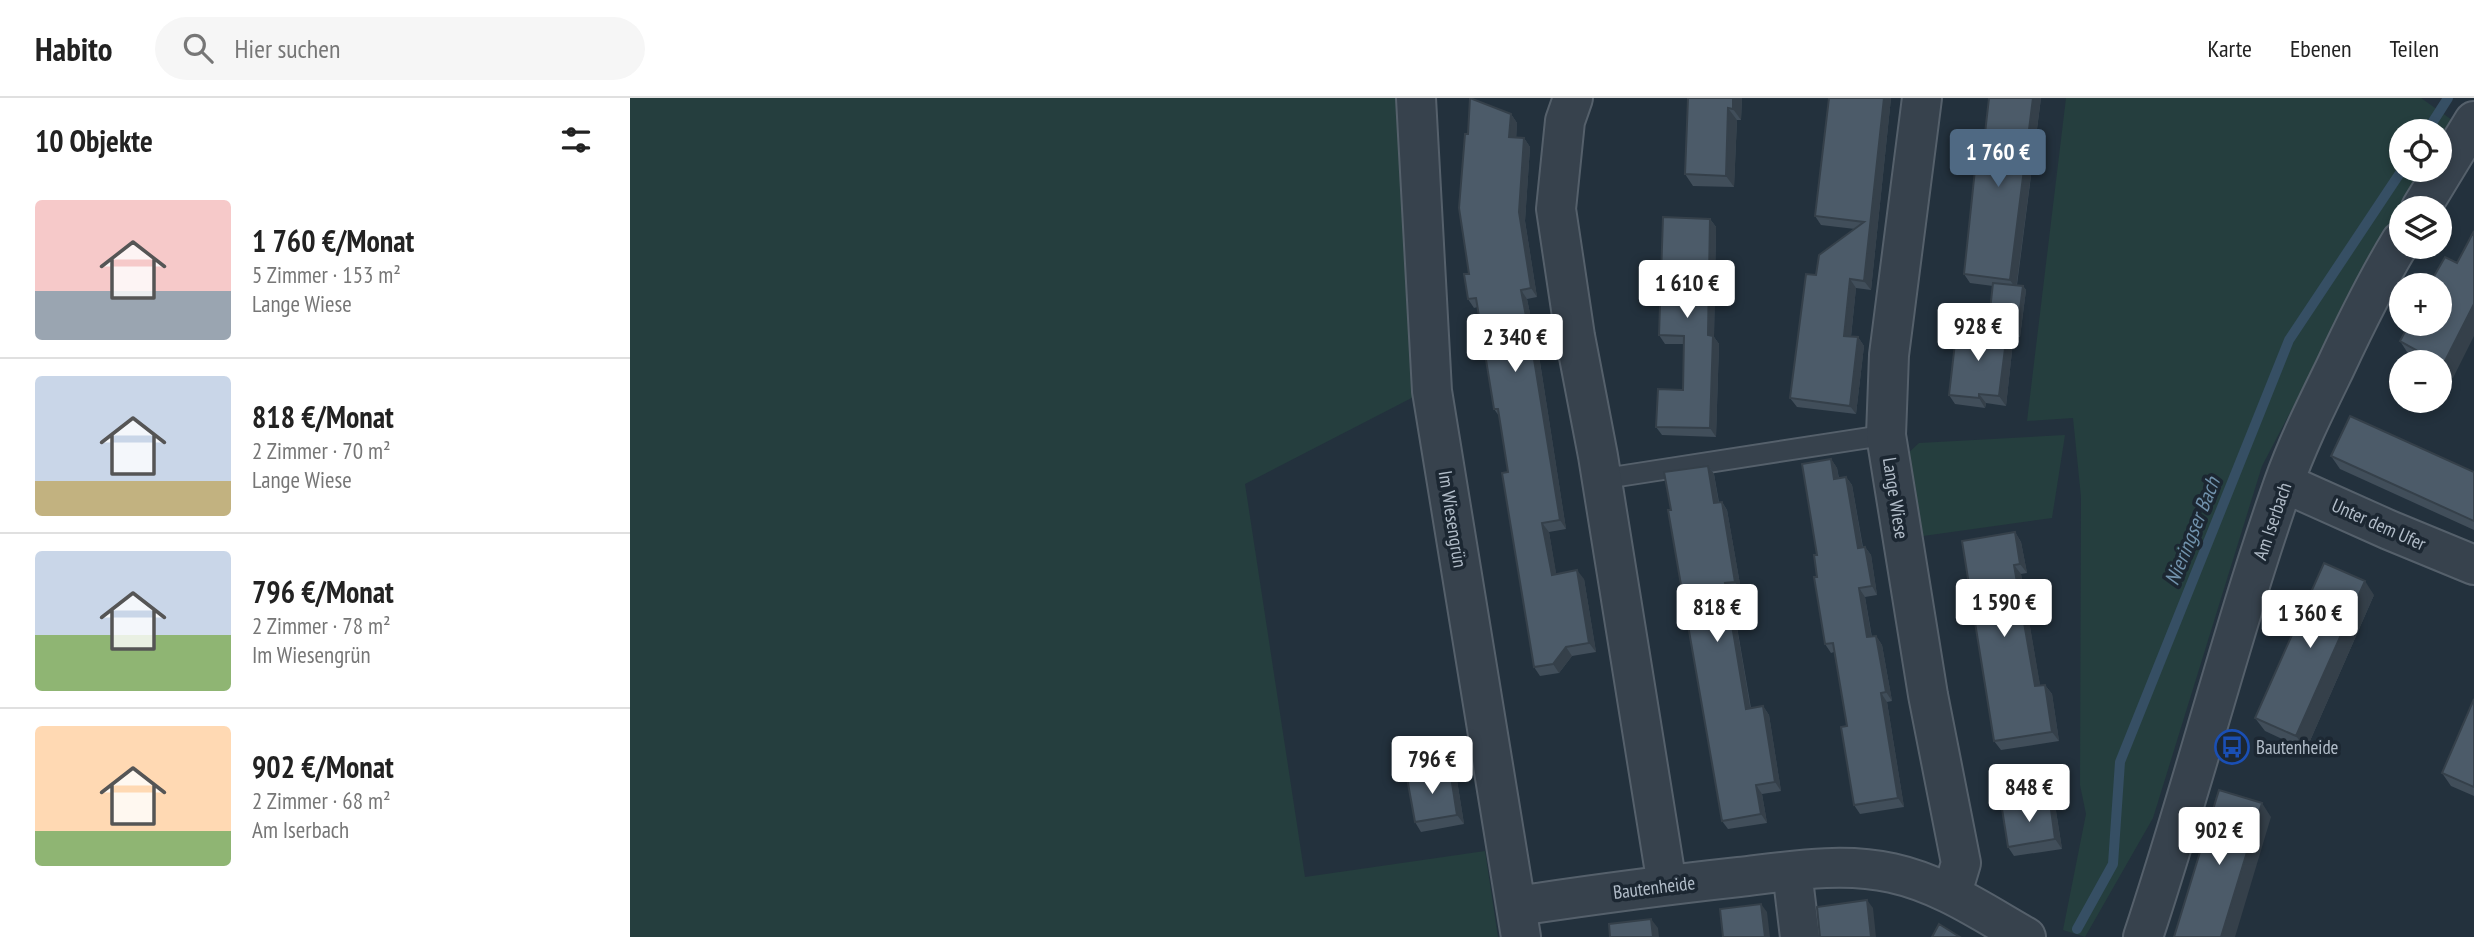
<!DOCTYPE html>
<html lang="de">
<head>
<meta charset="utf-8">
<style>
	body { margin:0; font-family:"PT Sans Narrow",sans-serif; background:#f6f6f6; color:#222; height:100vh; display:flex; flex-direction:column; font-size:26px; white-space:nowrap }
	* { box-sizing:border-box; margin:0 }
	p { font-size:23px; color:#767676 }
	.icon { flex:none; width:38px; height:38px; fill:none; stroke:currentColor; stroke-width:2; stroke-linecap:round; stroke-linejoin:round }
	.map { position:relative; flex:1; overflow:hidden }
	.sheet { display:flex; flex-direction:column; background:#fff; width:630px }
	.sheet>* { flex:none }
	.fabs { position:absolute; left:1759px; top:21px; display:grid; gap:14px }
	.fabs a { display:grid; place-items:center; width:63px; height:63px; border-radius:50%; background:#fff; box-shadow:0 4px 10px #0003; font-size:35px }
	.price { position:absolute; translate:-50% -60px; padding:0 16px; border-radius:7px; background:#fff; color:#222; font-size:23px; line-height:46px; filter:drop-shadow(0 2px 4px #0008) }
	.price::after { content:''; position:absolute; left:50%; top:42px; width:21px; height:16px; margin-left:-10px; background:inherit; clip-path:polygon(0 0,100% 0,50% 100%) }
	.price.on { background:#4f6983; color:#fff }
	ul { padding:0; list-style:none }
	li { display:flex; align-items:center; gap:21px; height:175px; padding:0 35px }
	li+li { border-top:2px solid #e0e0e0 }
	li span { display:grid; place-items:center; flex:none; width:196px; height:140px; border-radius:7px; color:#555 }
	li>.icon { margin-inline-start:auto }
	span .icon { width:84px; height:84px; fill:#fffc; stroke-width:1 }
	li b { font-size:30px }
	h2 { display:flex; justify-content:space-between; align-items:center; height:84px; padding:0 35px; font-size:30px }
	header { display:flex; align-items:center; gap:42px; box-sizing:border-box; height:98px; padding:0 35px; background:#fff; border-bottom:2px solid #e0e0e0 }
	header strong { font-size:33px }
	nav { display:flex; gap:38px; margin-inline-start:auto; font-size:24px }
	.search { width:490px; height:63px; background:#f6f6f6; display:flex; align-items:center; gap:18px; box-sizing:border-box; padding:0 24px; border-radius:38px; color:#767676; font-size:26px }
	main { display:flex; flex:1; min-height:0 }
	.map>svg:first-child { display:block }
</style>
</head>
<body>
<header>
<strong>Habito</strong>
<div class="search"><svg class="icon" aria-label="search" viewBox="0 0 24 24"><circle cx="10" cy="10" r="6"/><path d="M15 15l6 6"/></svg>Hier suchen</div>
<nav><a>Karte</a><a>Ebenen</a><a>Teilen</a></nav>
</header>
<main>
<section class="sheet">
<h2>10 Objekte<svg class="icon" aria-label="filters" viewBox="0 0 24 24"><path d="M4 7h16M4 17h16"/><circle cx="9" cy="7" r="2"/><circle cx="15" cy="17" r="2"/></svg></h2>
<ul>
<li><span style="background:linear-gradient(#f6c9c9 65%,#9aa5b1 0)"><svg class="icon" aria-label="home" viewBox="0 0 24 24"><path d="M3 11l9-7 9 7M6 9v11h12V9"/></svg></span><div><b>1 760 €/Monat</b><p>5 Zimmer · 153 m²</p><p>Lange Wiese</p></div></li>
<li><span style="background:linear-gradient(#c9d6e8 75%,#c2b280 0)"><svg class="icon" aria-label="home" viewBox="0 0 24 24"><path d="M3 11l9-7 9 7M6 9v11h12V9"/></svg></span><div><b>818 €/Monat</b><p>2 Zimmer · 70 m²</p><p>Lange Wiese</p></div></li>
<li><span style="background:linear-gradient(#c9d6e8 60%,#8fb573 0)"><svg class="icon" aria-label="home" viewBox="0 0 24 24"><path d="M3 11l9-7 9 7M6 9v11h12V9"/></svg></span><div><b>796 €/Monat</b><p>2 Zimmer · 78 m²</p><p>Im Wiesengrün</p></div></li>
<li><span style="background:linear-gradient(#ffd9b3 75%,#8fb573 0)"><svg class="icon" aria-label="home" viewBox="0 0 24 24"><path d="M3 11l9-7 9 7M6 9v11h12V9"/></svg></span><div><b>902 €/Monat</b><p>2 Zimmer · 68 m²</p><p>Am Iserbach</p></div></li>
</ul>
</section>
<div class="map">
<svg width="1844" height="839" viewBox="0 0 1844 839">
	<rect width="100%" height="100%" fill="#23313d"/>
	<path fill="#253e3e" d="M0,0H793L799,291L615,386L675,779L855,753L868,839H0Z
		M1436,0H1791L1822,22L1810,44V33H1771V72H1794L1724,193L1632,368L1523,720L1455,839L1433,832L1456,716L1450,687L1451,399L1443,320L1397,323Z
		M1435,337L1422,420L1286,439L1275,358L1289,345Z"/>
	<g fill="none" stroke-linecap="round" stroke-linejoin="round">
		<path stroke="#364f64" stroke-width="10" d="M1797,33L1818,0
			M1447,831L1483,766L1490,664L1659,242L1772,72"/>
		<g stroke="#55606b" stroke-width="23">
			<path id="lane" d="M972,381L1256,337"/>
		</g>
		<g stroke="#55606b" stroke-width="42">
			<path id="street" d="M786,0L802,293L891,839
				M943,0L935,23L926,111L945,238L968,358L1037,787
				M1292,0L1259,257L1256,337L1298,597L1331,765L1322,795
				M1791,110L1844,23
				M1654,385L1759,432L1844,467
				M1162,773L1170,839
				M887,808C961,797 1035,787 1109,779C1160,773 1212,764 1262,775C1312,786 1352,814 1396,839
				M1513,839C1563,689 1601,536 1653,387C1667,347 1686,309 1705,270C1725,227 1746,184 1771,143"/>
		</g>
		<use href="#lane" stroke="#37424d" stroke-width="19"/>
		<use href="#street" stroke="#37424d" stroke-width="38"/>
	</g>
	<path fill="#414e5a" d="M1050,0H1112L1111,22H1107L1104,89L1063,88L1055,76L1058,0Z
		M1199,0H1261L1241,192L1226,190L1221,239H1228L1234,248L1226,316L1167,309L1160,300L1186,177L1225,131L1191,127L1185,118Z
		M1359,0H1411L1387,187L1393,188L1396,192L1390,239L1379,238L1383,244L1376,308L1356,305L1355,310L1325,306L1319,297L1359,232L1358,231L1363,188L1340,185L1334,176L1354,44Z
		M881,16L887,25L886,40H894L900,49L895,123L907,199L897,201L910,264L936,431L919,434L926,476L954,481L966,554L942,558L929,575L910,578L904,569L878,374L869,318L864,311L848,209L844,210L838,201V36Z
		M1080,121L1086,129L1084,239L1089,246L1086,339L1032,337L1026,329L1053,292L1054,246H1035L1029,237Z
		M1810,226L1823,280L1810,273V264H1793L1779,257L1770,243Z
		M1701,358L1844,374V432L1710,371Z
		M1201,361L1207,370L1209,380L1216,379L1222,387L1233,449H1235L1241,457L1247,497L1235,499L1242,539L1246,538L1252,547L1262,603L1257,604L1274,709L1230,716L1224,707L1217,628L1204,554L1201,555L1195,546L1187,479Z
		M1078,368L1084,376L1089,404H1092L1097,412L1111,492L1101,494L1121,610L1133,608L1139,617L1151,693L1132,696L1137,725L1098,731L1092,723Z
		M1385,434L1391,444L1397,475L1391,476L1410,588L1415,587L1422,596L1429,643L1371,652L1364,643Z
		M1744,497L1676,652L1635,633L1625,620Z
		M1844,601V698L1821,688L1812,675Z
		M820,672L827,682L834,726L791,734L785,724Z
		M1420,704L1426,713L1432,751L1384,758L1378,749Z"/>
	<path fill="#35404a" d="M1103,0H1112L1111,22L1103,11Z
		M1254,0H1261L1241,192L1234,183Z
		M1403,0H1411L1386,191L1380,182Z
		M1098,10L1107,22L1104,89L1096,78Z
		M881,16L887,25L886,48L879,39Z
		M894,40L900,49L895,123L907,199L901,190L889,114Z
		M1080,121L1086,129L1084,239L1089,246L1086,339L1080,330L1078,237Z
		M1220,181L1226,190L1220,247L1214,238Z
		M1393,188L1396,192L1390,239L1387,234Z
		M891,192L897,201L910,264L936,431L930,422Z
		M1844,206V238L1823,280L1813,267Z
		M1377,235L1383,244L1376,308L1369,298Z
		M1228,239L1234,248L1226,316L1220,308Z
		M1349,296L1356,305L1355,310L1349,300Z
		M1201,361L1207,370L1210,389L1204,381Z
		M1078,368L1084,376L1090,413L1084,405Z
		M1216,379L1222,387L1234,458L1228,450Z
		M1092,404L1097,412L1111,492L1105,484Z
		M912,425L919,434L928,486L922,477Z
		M1385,434L1391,444L1397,475L1390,466Z
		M1235,449L1241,457L1247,497L1242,488Z
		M1384,467L1391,476L1412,598L1405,588Z
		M947,472L954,481L966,554L959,545Z
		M1735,483L1744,497L1676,652L1666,638Z
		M1095,485L1101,494L1122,620L1116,611Z
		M1229,490L1235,499L1243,548L1237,539Z
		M1246,538L1252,547L1262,603L1256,594Z
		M936,549L942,558L929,575L923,566Z
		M1415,587L1422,596L1429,643L1422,634Z
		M1251,595L1257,604L1274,709L1268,700Z
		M1133,608L1139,617L1151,693L1145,684Z
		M820,672L827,682L834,726L827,717Z
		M1126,687L1132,696L1137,725L1131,716Z
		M1420,704L1426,713L1432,751L1425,741Z
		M1632,705L1641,719L1605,839H1591Z
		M1237,802L1243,810L1246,839H1241Z
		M1131,806L1137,814L1140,839H1135Z
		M1021,821L1028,830L1029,839H1023Z"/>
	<path fill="#4c5b69" stroke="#35404a" stroke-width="2" d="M840,0L881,16L879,39L894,40L889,114L901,190L891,192L903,255L930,422L912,425L922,477L947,472L959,545L936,549L923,566L904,569L872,375L878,374L868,311H864L846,200L838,201L834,176H839L829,110L835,36H838Z
		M1058,0H1103V11L1098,10L1096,78L1055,76Z
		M1199,0H1254L1234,183L1220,181L1214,238L1228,239L1220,308L1160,300L1176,176L1186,177L1189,157L1234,124L1185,118Z
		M1359,0H1403L1380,182L1334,176L1348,43L1354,44Z
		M1033,119L1080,121L1078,237L1083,238L1080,330L1026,329L1028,291L1053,292L1054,238L1029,237Z
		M1844,133V206L1813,267L1770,243L1779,226H1810V187H1799L1815,159L1827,165Z
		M1363,185L1393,188L1387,234L1358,231Z
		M1327,228L1377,235L1369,298L1349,296V300L1319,297Z
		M1720,318L1844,374V423L1701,358Z
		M1201,361L1204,381L1216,379L1228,450L1235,449L1242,488L1229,490L1237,539L1246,538L1256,594L1251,595L1268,700L1224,707L1211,629L1217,628L1203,545L1195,546L1184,479H1187L1184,457H1187L1172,366Z
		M1078,368L1084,405L1092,404L1105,484L1095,485L1116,611L1133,608L1145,684L1126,687L1131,716L1092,723L1038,412H1041L1034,374Z
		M1385,434L1390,466L1384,467L1405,588L1415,587L1422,634L1364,643L1332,443Z
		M1694,465L1735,483L1666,638L1625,620Z
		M1844,601V689L1812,675Z
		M820,672L827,717L785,724L777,680Z
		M1589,692L1632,705L1591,839H1544Z
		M1420,704L1425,741L1378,749L1372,711Z
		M1237,802L1241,839H1190L1187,809Z
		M1131,806L1135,839H1093L1090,811Z
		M1021,821L1023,839H980L979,826Z
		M1309,826L1330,839H1302Z"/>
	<defs>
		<g id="bus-ring" transform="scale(1.75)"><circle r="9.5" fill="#1c2732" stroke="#1a4fb4" stroke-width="1.5"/><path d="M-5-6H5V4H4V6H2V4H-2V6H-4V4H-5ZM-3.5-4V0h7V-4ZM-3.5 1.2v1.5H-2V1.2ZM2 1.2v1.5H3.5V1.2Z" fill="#1a4fb4"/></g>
	</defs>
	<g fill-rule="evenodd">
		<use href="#bus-ring" x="1602" y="649"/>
	</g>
	<g text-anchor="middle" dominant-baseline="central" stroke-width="7" stroke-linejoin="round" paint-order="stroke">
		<g font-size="19" fill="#b2bdc9" stroke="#1c2732">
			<text transform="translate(1266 400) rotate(81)">Lange Wiese</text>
			<text transform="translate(823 421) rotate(81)">Im Wiesengrün</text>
			<text transform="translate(1642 423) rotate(-71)">Am Iserbach</text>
			<text transform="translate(1749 426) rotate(24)">Unter dem Ufer</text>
			<text transform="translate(1024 789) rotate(-7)">Bautenheide</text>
		</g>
		<g font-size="19" fill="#b2bdc9" stroke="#1c2732" text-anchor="start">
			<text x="1626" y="649">Bautenheide</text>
		</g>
		<g font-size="21" font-style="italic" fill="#7192ac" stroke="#1c2732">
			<text transform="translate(1562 433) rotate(-68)">Nieringser Bach</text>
		</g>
	</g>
</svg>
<div class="fabs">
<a><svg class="icon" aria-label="locate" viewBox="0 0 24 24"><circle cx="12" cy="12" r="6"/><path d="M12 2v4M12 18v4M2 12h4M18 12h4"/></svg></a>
<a><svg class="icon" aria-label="layers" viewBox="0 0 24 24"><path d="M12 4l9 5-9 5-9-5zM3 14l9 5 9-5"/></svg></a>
<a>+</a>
<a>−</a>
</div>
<b class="price on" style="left:1368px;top:91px">1 760 €</b>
<b class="price" style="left:1057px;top:222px">1 610 €</b>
<b class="price" style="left:1348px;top:265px">928 €</b>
<b class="price" style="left:885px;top:276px">2 340 €</b>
<b class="price" style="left:1374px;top:541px">1 590 €</b>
<b class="price" style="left:1087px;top:546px">818 €</b>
<b class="price" style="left:1680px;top:552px">1 360 €</b>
<b class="price" style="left:802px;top:698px">796 €</b>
<b class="price" style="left:1399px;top:726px">848 €</b>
<b class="price" style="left:1589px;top:769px">902 €</b>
</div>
</main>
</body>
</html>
